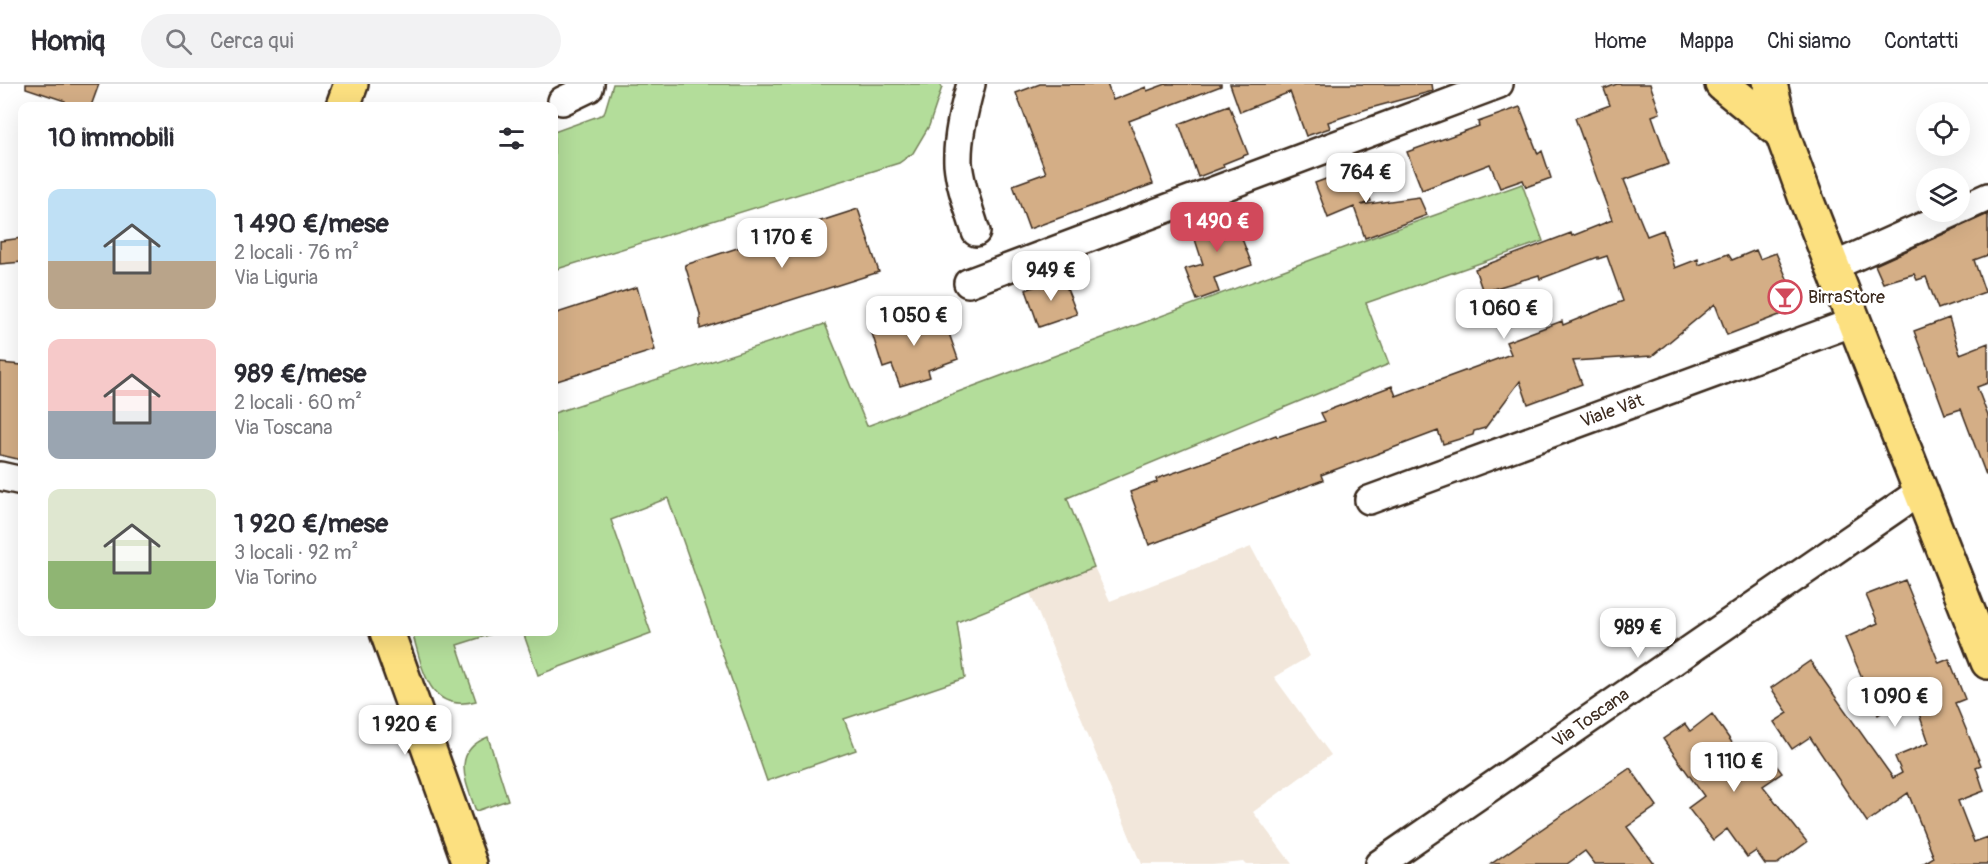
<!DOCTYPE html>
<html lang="it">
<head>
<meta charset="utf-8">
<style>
	body { margin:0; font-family:Pangolin,sans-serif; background:#f2f2f3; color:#2b2b33; height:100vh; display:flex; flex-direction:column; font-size:22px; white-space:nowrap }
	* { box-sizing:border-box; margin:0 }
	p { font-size:20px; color:#7c7c81 }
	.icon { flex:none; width:33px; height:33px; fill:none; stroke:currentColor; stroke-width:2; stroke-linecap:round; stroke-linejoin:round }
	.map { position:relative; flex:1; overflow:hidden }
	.details { position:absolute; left:18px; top:18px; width:540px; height:534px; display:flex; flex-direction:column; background:#fff; border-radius:12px; box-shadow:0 6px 24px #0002 }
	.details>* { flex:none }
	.controls { position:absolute; left:1916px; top:18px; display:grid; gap:12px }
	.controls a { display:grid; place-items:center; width:54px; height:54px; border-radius:50%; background:#fff; box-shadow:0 6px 24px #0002; font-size:30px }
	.price { position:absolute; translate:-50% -51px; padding:0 14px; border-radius:12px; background:#fff; color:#222; font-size:20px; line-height:39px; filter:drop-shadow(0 2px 3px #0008) }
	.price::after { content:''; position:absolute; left:50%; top:36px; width:18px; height:14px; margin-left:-9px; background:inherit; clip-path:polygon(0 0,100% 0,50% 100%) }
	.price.current { background:#d1495b; color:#fff }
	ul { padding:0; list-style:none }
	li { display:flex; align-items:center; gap:18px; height:150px; padding:0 30px }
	li span { display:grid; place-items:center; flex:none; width:168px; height:120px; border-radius:12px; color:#555 }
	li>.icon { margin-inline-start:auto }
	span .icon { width:72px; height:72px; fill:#fffc; stroke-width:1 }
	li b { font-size:26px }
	h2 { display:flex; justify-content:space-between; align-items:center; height:72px; padding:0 30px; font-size:26px }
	header { display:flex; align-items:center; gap:36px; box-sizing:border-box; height:84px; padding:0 30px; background:#fff; border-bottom:2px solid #e1e1e2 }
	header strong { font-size:28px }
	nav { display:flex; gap:33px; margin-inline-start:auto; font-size:21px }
	.search { width:420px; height:54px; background:#f2f2f3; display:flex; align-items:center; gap:15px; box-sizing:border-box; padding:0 21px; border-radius:33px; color:#7c7c81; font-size:22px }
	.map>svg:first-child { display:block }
</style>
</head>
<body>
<header>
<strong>Homiq</strong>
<div class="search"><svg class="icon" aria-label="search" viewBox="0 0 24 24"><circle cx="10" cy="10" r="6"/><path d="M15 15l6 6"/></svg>Cerca qui</div>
<nav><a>Home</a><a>Mappa</a><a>Chi siamo</a><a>Contatti</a></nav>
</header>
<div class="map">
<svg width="1988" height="780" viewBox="0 0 1988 780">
	<rect width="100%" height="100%" fill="#fff"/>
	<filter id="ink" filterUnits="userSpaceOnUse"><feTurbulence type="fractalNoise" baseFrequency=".0167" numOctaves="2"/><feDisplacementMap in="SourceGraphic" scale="12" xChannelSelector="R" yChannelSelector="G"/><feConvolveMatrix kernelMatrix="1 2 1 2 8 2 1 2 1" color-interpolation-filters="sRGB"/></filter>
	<g filter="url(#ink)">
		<path fill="#f2e7db" d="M1251,463L1310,572L1274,593L1331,671L1253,728L1292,780H1246L1243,777L1211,780H1141L1030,509L1094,483L1110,517Z"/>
		<path fill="#b3dd9a" stroke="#77845c" stroke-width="1.5" d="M613,0H940L942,3L929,42L913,69L899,79L554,186V48L604,30Z
			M1522,100L1543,157L1366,219L1389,280L1067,414L1094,483L957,538L965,594L844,635L856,666L767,697L668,414L611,436L651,549L538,591L523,548H554V329L825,240L867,342L1343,164Z
			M412,548H498L457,561L476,617C427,630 423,583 412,548Z
			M488,653L508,716L476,727C466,698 450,668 488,653Z"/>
		<path fill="#d4ae86" stroke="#3b2a1e" stroke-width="1.5" d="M26,0H99L91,22H64L65,17L26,4Z
			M1040,0H1107L1113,16L1146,3L1147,7L1166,0H1221V2L1129,37L1153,100L1029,145L1013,101L1046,89L1016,9Z
			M1230,0H1432L1433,7L1367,25L1328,38L1330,44L1306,52L1290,8L1240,28Z
			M1617,0H1650L1660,29L1652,32L1669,80L1624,96L1647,152L1663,146L1675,184L1698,175L1699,181L1728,170L1732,176L1756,166L1760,175L1776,169L1794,211L1790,227L1727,251L1715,220L1652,272L1573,277L1582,300L1528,320L1520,297L1485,344L1474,347L1473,351L1443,360L1438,347L1321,391L1323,396L1149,461L1130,408L1157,398L1156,395L1202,379L1276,351L1277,353L1325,337L1321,329L1392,302L1396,312L1511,270L1506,258L1562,237L1563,241L1623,217L1607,172L1598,175V173L1540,195L1539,191L1483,208L1475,185L1571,149L1572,152L1612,136L1575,34L1610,21L1604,5Z
			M1229,21L1248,70L1223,80L1224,83L1198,93L1179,40Z
			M1520,23L1538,70L1542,67L1551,94L1526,103L1523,96L1500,104L1490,80L1422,106L1407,68L1479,42L1478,38Z
			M1358,83L1371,117L1361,121L1419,113L1427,131L1365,154L1354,123L1328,134L1315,99Z
			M858,125L879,188L700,245V230L685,181Z
			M1231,126L1252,181L1214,194L1219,208L1197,216L1185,185L1203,180L1191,143Z
			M1988,130V171L1974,176L1985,208L1938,225L1926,193L1917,196L1914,190L1883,199L1875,181Z
			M22,154V178L0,180V157Z
			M1062,192L1077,230L1039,243L1026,206Z
			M637,203L655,266L554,298V230Z
			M925,227L929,242L945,238L958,275L928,286L930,293L900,302L892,281L883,284L871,246Z
			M1949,234L1960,270L1988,259V299L1977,303L1988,332V391H1986L1961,325L1945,330L1914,247Z
			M0,279L22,281V376L0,371Z
			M1905,496L1939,579L1949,575L1965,615L1955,619L1981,681L1976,683L1984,707L1958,717L1974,758L1988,753V780H1924L1934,774L1908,709L1867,738L1810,653L1792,665L1774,638L1788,629L1771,604L1810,577L1893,694L1902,689L1895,673L1929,659L1912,609L1878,631L1845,554L1878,539L1866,511Z
			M1712,630L1749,683L1767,669L1782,689L1763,702L1807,758L1777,780H1765L1756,767L1747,773L1727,745L1713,756L1688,724L1704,712L1663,655L1685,640L1690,647Z
			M1630,684L1657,722L1627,743L1654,780H1595L1585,767L1567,780H1491Z"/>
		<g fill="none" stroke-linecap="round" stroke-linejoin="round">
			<g stroke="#3b2a1e" stroke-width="32">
				<path id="minor" d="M971,0C964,25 957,53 958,79C960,102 969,125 976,148
					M562,17L589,4L590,0
					M1959,126L1988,113
					M1832,183L1955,128
					M968,199L1499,0
					M0,392L22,397
					M1369,416L1854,238
					M1379,780L1922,406"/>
			</g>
			<g stroke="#3b2a1e" stroke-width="38">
				<path id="major" d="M1722,0L1782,49
					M1770,0L1782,49L1806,115L1988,578
					M343,22L351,0
					M387,548L470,780"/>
			</g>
			<use href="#minor" stroke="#fff" stroke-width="27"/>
			<use href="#major" stroke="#fce080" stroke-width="33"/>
		</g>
	</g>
	<defs>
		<g id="bar-ring" transform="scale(1.725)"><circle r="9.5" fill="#fff" stroke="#d1495b" stroke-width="1.5"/><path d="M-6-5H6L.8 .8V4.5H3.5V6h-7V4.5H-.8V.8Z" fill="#d1495b"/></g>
	</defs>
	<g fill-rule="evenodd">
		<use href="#bar-ring" x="1785" y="213"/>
	</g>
	<g text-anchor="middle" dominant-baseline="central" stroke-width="5" stroke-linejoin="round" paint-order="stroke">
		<g font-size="18" fill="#3b2a1e" stroke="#fff" text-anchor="start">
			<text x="1808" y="213">BirraStore</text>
		</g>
		<g font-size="18" fill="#3b2a1e" stroke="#fff">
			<text transform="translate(1612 327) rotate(-20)">Viale Vât</text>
			<text transform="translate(1591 634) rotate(-35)">Via Toscana</text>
		</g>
	</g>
</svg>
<div class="controls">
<a><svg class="icon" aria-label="locate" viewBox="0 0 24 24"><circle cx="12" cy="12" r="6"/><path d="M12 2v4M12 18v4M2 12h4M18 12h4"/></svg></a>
<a><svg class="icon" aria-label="layers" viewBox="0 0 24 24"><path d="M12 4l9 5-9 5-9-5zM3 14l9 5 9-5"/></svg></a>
</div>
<b class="price" style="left:1366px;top:120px">764 €</b>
<b class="price current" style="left:1217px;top:169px">1 490 €</b>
<b class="price" style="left:782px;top:185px">1 170 €</b>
<b class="price" style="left:1051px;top:218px">949 €</b>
<b class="price" style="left:1504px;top:256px">1 060 €</b>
<b class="price" style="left:914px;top:263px">1 050 €</b>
<b class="price" style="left:1638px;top:575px">989 €</b>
<b class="price" style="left:1895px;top:644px">1 090 €</b>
<b class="price" style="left:405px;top:672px">1 920 €</b>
<b class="price" style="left:1734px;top:709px">1 110 €</b>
<section class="details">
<h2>10 immobili<svg class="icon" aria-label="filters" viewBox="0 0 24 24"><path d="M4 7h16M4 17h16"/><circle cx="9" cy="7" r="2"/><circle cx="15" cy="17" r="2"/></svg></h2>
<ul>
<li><span style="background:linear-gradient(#bfe0f5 60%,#b9a48a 0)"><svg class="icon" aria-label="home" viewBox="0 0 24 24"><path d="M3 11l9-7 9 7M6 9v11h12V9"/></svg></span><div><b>1 490 €/mese</b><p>2 locali · 76 m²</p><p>Via Liguria</p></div></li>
<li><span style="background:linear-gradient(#f6c9c9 60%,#9aa5b1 0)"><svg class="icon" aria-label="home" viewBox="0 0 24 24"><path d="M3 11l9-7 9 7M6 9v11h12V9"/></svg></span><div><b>989 €/mese</b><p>2 locali · 60 m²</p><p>Via Toscana</p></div></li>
<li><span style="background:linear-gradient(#dfe7d0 60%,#8fb573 0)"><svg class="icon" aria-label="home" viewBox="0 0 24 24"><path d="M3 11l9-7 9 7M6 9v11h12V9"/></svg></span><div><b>1 920 €/mese</b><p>3 locali · 92 m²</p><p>Via Torino</p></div></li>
</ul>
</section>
</div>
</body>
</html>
